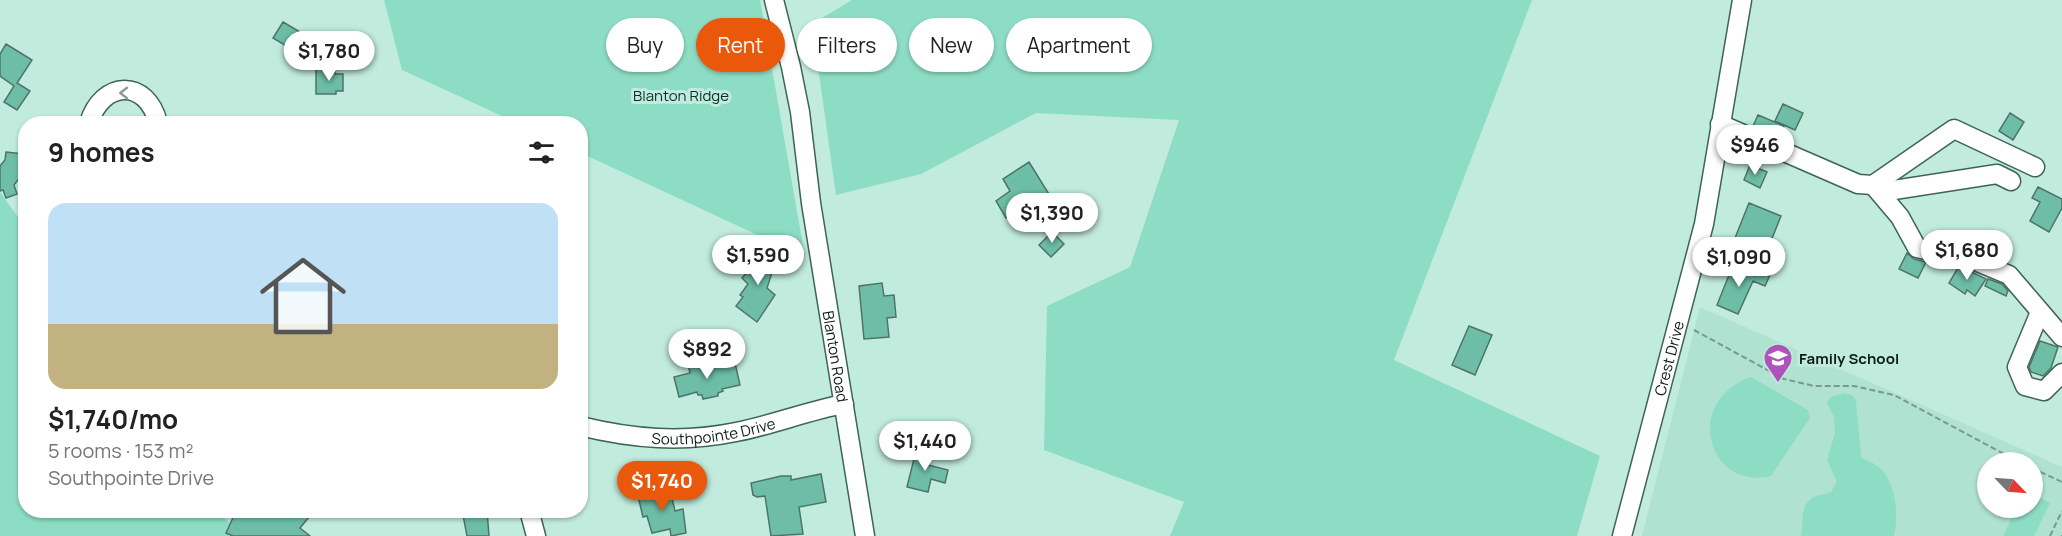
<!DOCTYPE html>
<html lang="en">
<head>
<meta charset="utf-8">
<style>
	body { margin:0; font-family:Manrope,sans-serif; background:#f2f2f2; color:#222; height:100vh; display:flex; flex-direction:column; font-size:22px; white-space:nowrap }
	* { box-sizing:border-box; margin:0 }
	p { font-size:20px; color:#767676 }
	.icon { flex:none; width:33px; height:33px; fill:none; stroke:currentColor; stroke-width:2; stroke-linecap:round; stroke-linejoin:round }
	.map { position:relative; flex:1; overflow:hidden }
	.panel { position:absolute; left:18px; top:116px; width:570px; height:402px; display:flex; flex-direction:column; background:#fff; border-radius:24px; box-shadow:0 2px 4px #0004 }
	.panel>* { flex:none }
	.guide { position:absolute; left:606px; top:18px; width:570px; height:54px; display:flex; gap:12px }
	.needle { width:39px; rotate:115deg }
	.buttons { position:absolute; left:1977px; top:452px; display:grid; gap:12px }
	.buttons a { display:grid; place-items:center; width:66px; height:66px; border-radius:50%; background:#fff; box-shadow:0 2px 4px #0004; font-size:30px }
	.price { position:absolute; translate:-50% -51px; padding:0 14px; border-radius:21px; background:#fff; color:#222; font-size:20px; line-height:39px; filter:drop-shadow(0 2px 3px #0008) }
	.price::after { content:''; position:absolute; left:50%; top:36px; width:18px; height:14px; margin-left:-9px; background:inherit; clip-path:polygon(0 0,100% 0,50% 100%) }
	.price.on { background:#ea580c; color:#fff }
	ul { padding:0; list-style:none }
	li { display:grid; align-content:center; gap:12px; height:318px; padding:0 30px }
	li+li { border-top:2px solid #e0e0e0 }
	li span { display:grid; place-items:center; height:186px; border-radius:18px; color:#555 }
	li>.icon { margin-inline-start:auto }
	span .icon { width:108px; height:108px; fill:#fffc; stroke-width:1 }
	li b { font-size:26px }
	h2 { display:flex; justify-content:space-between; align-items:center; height:72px; padding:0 30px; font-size:26px }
	.tag { padding:0 21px; border-radius:27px; background:#fff; box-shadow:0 2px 4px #0004; font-size:21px; line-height:54px }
	.tag.on { background:#ea580c; color:#fff }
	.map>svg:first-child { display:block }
</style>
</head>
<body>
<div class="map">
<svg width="2062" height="536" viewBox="0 0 2062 536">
	<rect width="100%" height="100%" fill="#c1ebdd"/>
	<path fill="#afe2d1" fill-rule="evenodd" d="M1700,307L2062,467V536H1642ZM1988,462H2032V507H1988Z"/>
	<path fill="#8dddc5" d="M384,0H760L805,257L581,153L580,123H517L402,70Z
		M852,0H1532L1394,360L1600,456L1577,536H1170L1184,502L1044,450L1047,306L1130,267L1179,120L1036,113L921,174L836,195L812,24Z
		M0,192L25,227L26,510H215L244,536H0Z
		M1751,377L1808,410L1810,418L1771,476C1708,491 1682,401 1751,377Z
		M1844,393L1853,396L1856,401L1861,457C1867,461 1875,463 1881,469C1896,485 1899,515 1894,536H1801C1804,523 1799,507 1812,498C1817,494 1825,495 1831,492L1837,482L1827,460L1835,433L1834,417L1827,403L1831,397Z
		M2033,494L2050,503L2034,536H2003L2017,507H2032Z"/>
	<path fill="#6ebea7" stroke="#4e7468" stroke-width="1.5" d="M283,22L315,41L316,38L329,46L318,65L273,38Z
		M6,44L32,60L17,83L30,91L17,110L4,102L14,86L0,76V54Z
		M316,69H335V74H343V91H336V94H316Z
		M1783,104L1803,113L1795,130L1775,121Z
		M2010,113L2024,122L2013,140L1999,131Z
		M1758,115L1784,126L1779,137L1753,126Z
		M1744,147L1764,156L1759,167L1739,158Z
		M6,152L23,154L21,167L25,171L14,185L17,194L6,198L3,190L0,191V166L5,160Z
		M1029,162L1052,199L1023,218L1018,210L1006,218L996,201L1010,191L1003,179Z
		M1750,165L1767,172L1760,188L1744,180Z
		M2038,187L2062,199V208L2049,232L2030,221L2040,202L2032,198Z
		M1749,203L1781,216L1769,246L1755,240L1753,245L1735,238Z
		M1052,232L1064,244L1051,257L1039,245Z
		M758,248L774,255L770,265L774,266L767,288L775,295L757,322L736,306L743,297L740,295L748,284L742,278L751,268Z
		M1907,253L1914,259L1926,262L1918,278L1899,269Z
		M1733,265L1755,276L1758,270L1770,275L1765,286L1753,281L1738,314L1717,305Z
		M1959,266L1986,279L1975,296L1967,290L1965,294L1949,283Z
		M1988,279L2002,284L2008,291L2006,296L1985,286Z
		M882,283L884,296L894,295L896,317L887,318L889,337L864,339L859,286Z
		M1469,326L1492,335L1475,375L1452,365Z
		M2040,341L2058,347L2051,368L2043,376L2031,372L2029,367Z
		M702,361L704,370L735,363L740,385L722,389L723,391L718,393V396L703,399L702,395H698L697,392L679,397L674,377L690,373L688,364Z
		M917,447L932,451L928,465L948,470L945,483L931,479L928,492L907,487Z
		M821,474L826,502L799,507L803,534L771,536L765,496L757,497L753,495L751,483L781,476H791V480Z
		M664,485L670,490L675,511L683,509L686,533L671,536L670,529L652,533L647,516L643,517L638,496L653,492L656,487Z
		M249,510H315L300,528L310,536H233L226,533L236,511L246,516Z
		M462,510H487L489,536H467Z"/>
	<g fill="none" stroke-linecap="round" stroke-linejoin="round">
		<g stroke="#3e6358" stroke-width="21">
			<g id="minor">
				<path id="s1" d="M774,0L791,67L800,112L811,203L865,536"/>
				<path d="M89,123C102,80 147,78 158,123"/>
				<path d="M1720,124L1858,184L1873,185L1954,129L2035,167"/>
				<path d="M1873,185L1900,217L1917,248L1930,251L1942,247L2009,275L2062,337"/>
				<path d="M1873,185L1894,190L1997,174L2011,181"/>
				<path d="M2040,312L2017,367L2025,386L2044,391L2062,373"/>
				<path id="s2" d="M580,426C633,439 683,443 736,432C772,425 807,411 844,404"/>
				<path d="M529,510L536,536"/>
				<path id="s3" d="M1622,536L1704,224L1742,0"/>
			</g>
		</g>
		<path stroke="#79998f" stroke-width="2" stroke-dasharray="6 3" stroke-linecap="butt" d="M1694,330L1784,379L1814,386H1854L1894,395L2019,462
			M2032,468L2062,482
			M2050,536L2062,511
			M2062,536V535"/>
		<use href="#minor" stroke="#fff" stroke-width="18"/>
	</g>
	<defs><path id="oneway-chevron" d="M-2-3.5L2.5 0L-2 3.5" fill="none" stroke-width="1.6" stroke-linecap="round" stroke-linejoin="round" transform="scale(1.5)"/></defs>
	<use stroke="#919896" href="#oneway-chevron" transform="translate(124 93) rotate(180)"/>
	<defs>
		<g id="school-pin" transform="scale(1.5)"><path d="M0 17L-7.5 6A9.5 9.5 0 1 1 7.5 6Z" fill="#b052bb" stroke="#c1ebdd"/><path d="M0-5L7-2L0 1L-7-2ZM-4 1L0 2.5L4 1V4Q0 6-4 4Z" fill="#fff"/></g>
	</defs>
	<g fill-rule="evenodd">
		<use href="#school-pin" x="1778" y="358"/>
	</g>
	<g text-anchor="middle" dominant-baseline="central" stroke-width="6" stroke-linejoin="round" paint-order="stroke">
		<g font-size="15" fill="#093027" stroke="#c1ebdd">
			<text x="681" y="95">Blanton Ridge</text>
		</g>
		<g font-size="15" fill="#0b1b16" stroke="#c1ebdd">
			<text stroke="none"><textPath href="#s1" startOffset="362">Blanton Road</textPath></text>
			<text stroke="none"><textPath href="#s3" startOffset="184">Crest Drive</textPath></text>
			<text stroke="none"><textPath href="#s2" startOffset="135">Southpointe Drive</textPath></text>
		</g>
		<g font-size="15" font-weight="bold" fill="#0b1b16" stroke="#c1ebdd" text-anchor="start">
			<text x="1799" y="358">Family School</text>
		</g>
	</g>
</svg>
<div class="buttons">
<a><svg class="needle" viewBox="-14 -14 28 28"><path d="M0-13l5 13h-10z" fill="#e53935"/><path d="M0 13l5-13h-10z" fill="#767676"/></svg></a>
</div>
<b class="price" style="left:329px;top:82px">$1,780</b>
<b class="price" style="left:1755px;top:176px">$946</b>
<b class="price" style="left:1052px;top:244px">$1,390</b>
<b class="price" style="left:1967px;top:281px">$1,680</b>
<b class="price" style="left:758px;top:286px">$1,590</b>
<b class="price" style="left:1739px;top:288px">$1,090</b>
<b class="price" style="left:707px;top:380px">$892</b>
<b class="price" style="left:925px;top:472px">$1,440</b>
<b class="price on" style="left:662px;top:512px">$1,740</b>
<div class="guide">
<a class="tag">Buy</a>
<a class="tag on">Rent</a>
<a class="tag">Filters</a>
<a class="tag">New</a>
<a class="tag">Apartment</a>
</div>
<section class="panel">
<h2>9 homes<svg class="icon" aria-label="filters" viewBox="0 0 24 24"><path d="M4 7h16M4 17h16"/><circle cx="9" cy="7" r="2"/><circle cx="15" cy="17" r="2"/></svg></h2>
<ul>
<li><span style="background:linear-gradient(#bfe0f5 65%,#c2b280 0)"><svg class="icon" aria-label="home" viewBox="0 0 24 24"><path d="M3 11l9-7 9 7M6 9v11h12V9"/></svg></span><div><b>$1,740/mo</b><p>5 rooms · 153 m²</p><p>Southpointe Drive</p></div></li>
</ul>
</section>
</div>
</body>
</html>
